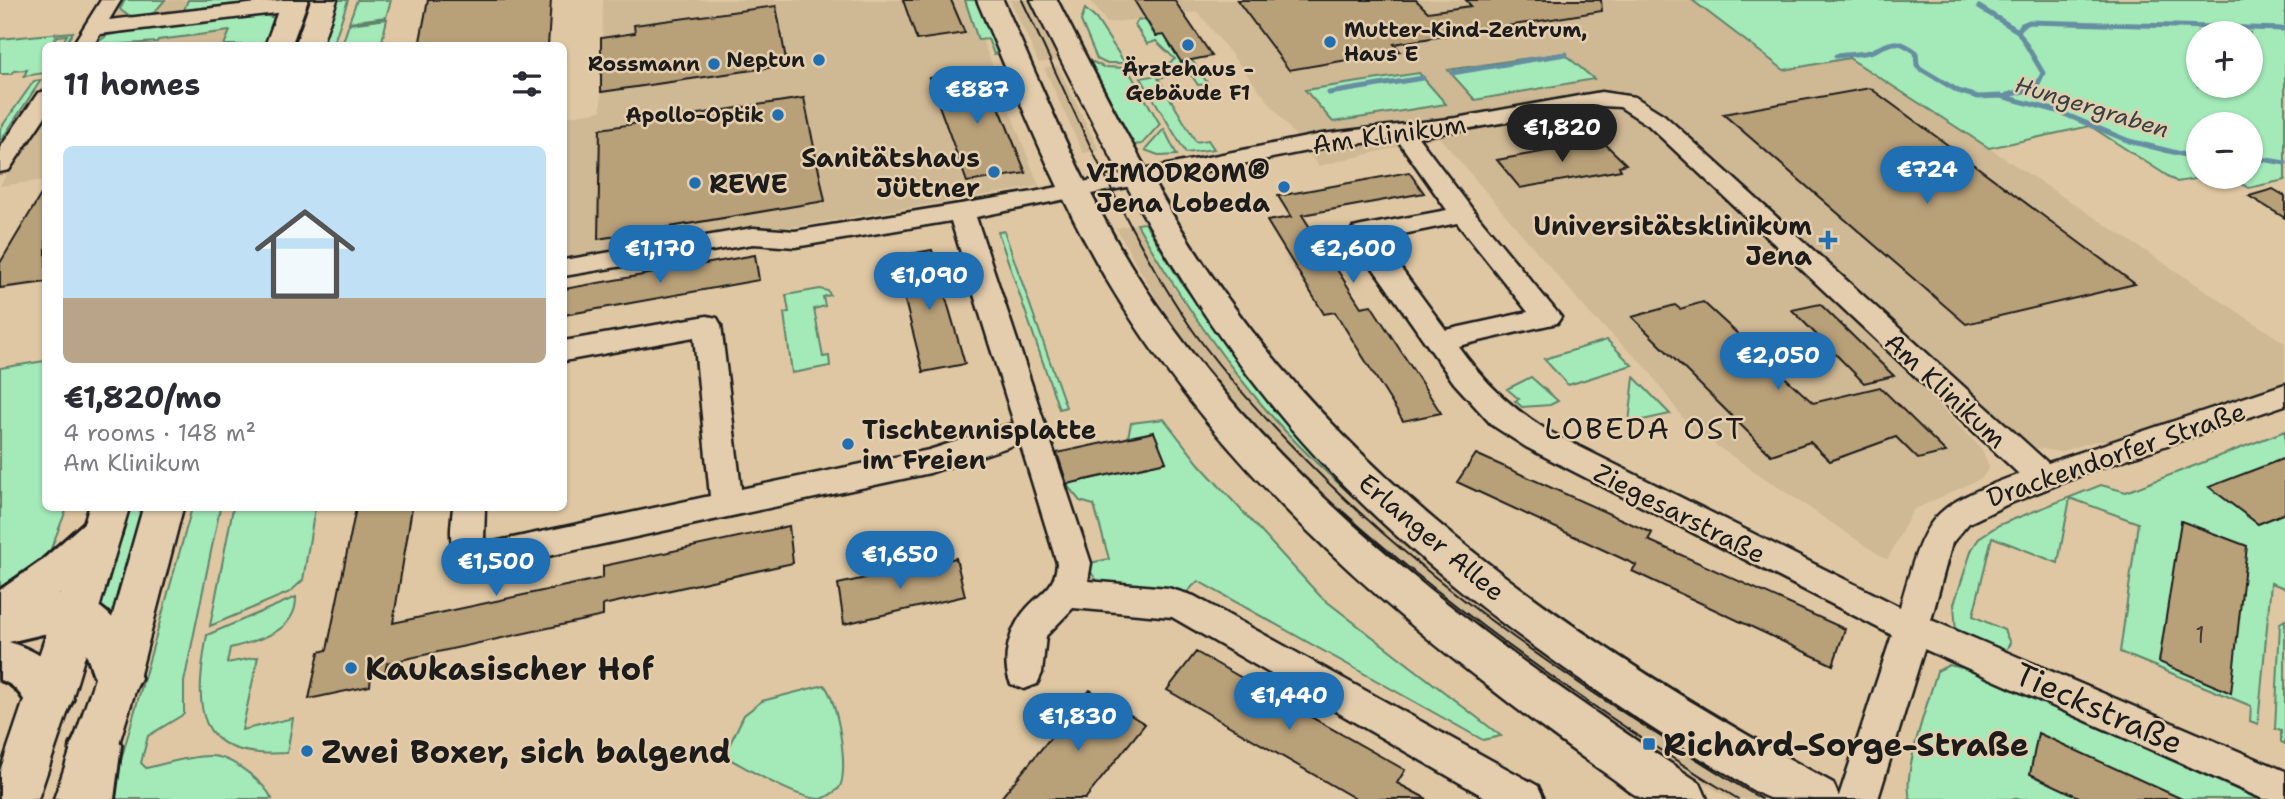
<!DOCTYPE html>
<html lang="en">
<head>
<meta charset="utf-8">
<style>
	body { margin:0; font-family:"Shantell Sans",sans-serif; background:#f7f7f7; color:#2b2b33; height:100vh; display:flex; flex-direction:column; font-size:26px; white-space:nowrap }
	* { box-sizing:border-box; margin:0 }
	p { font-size:23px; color:#7c7c81 }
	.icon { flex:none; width:38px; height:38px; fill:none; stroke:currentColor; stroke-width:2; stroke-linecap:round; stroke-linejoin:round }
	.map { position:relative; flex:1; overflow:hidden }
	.drawer { position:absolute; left:42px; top:42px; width:525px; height:469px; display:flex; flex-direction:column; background:#fff; border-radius:10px; box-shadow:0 2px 5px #0004 }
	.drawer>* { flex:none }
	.buttons { position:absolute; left:2186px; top:21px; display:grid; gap:14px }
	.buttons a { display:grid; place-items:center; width:77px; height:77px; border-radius:50%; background:#fff; box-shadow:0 2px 5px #0004; font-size:35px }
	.price { position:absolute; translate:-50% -60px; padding:0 16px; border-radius:24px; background:#1f6fb2; color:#fff; font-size:23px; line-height:46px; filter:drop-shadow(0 2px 4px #0008) }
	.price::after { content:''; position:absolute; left:50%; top:42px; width:21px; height:16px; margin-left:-10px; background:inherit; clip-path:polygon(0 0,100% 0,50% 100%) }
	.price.current { background:#222; color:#fff }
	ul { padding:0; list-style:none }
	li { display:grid; align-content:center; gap:14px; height:371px; padding:0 21px }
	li+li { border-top:2px solid #e1e1e2 }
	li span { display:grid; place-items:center; height:217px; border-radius:10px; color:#555 }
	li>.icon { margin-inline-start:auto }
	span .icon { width:126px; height:126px; fill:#fffc; stroke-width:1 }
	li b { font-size:30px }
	h2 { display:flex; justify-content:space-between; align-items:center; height:84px; padding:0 21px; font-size:30px }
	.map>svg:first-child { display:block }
</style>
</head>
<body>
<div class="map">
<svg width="2285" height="799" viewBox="0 0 2285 799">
	<rect width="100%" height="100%" fill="#dfc7a3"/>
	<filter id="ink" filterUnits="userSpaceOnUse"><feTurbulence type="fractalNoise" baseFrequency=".0143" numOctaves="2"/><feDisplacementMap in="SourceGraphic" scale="14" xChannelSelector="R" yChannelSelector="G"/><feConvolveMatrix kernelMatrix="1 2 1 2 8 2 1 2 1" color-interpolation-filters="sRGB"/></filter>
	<g filter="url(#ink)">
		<path fill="#cfb894" d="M122,0H275L257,45L92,46Z
			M603,0H967L1039,186L564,265V117L601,111Z
			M1010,0H1028L1058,60L1039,63Z
			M1090,0H1692L1784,70L1849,58L1989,148L2285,343V384L2137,437L2092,442L2060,452L2031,447L1958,392L1934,396L1937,403L1982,449L1989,468L1982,478L1913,510L1887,560L1690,428L1646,367L1591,315L1439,137L1319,166L1198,12L1107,23Z
			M1058,66L1099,150L1083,153L1044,68Z
			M45,116V180L0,186V185Z
			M1137,224L1175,291L1223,358L1270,414L1338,483L1722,766L1775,799H1730L1574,701L1396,566L1298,475L1205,369L1159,303L1116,228Z"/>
		<path fill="#a3eab8" stroke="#60836a" stroke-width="2" fill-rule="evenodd" d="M125,0H165L154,13C143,17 128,19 120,9Z
			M188,0H272L234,7L235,4L184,10Z
			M333,0H348L333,45L319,46Z
			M357,0H391L386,17L349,22Z
			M965,0H979L998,53L994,54L988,39L978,40Z
			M1692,0H2285V180L2249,188L2230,177H2250V124H2198V177H2207L2177,182L2090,126L1989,148L1849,58L1784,70ZM2250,33V86H2198V33Z
			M1085,9L1096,19L1125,63H1105L1097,59L1081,21Z
			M263,14L274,18L275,26L268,45H224L230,31L158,40L157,42L92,46L108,35L136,30L138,27Z
			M387,19L382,41L387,45H342L349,24Z
			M1145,19L1155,36L1164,35L1181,62L1192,60L1208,84L1198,85L1192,76L1177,74L1166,65L1175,59L1156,41L1147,44L1135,25L1138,20Z
			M73,32L65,45H51L62,44L67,35L57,36L50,45L46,46L45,73L24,76L27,70L14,71L12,74H0V39Z
			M1563,53L1594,79L1475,100L1448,70Z
			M1093,62L1103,67L1127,68L1160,124L1142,144L1133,145L1090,63Z
			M1167,73L1169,76L1158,78L1196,142L1208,140L1214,149L1186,153L1141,78Z
			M1419,73L1446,104L1333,122L1305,90Z
			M41,80L0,142V129L34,81Z
			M1164,129L1177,155L1161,156L1145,150Z
			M1145,223L1182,284L1239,357L1441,572C1382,521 1320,472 1268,412C1217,353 1176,292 1137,224Z
			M1004,231L1066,407L1059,409L998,232Z
			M820,289L828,291L830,295L823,297L825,306L814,309L823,357L829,356L830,366L792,373L784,313L789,312L786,295Z
			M1607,340L1632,365L1568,385L1544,359Z
			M45,361L46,508H67L50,551L0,602V368Z
			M1531,377L1558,401L1550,405L1522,407L1515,401L1519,399L1507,389Z
			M1634,377L1670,414L1629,423Z
			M1164,419L1199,464L1321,597L1501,736L1483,740L1198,581L1183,596L1117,588L1098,582L1085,564L1109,559L1094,505L1080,501L1066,484L1166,462L1154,432L1128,437L1131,423Z
			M2285,431V588L2271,583L2258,724L2250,721L2251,706L2120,652L2138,523L2070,498L2058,563L1992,537L1973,616L2004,630L2010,643L2004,654L1956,633L1954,604L1972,549L1980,537L1999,525L2101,485L2126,492Z
			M126,508H148L117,618L112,619L97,609L98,590Z
			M192,508H220L184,682V714L148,736L141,763L146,768C164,764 193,755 211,756C231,756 264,782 272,799H110Z
			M233,508H315L303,580L290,592L210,626Z
			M296,597C297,632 257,641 230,648L227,663L258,657L242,730L293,718L287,753C193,759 194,709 207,635Z
			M2285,620V744L2281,742V731L2275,729L2280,623Z
			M1949,665L1967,669L2258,799H1910C1902,771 1929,701 1937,671Z
			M824,685C837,697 850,773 839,788C835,792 826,798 821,799C796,799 747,768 724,756L744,715L762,701Z"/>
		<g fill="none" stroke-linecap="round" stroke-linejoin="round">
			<path stroke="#668ea1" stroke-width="5" d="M1979,7L2018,31
				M1836,56C1848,54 1865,55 1875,50C1894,41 1898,39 1916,52L1917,65L1921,69L1958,91L1978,97L2001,96L2057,111L2129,141L2193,157
				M1452,73L1566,54
				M1329,93L1423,78
				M2007,95L2036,88L2043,73L2018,31L2022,25L2029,22L2285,29
				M2250,157L2285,163"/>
		</g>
		<path fill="#b8a079" stroke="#1c1c1c" stroke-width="2" d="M428,0H551L548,46H419Z
			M903,0H951L965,33L917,40Z
			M1134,0H1174L1212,56L1181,62L1164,35L1156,36Z
			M1237,0H1416L1428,12L1471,6L1466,0H1601L1602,11L1394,44L1400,51L1289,70Z
			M776,6L787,65L601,92V38L635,33L634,25Z
			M984,70L1026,173L967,182L929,78Z
			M1870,88L1945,143L2135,284L1966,324L1723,114Z
			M804,98L825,201L598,239L600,129Z
			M1602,141L1626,164L1619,166L1621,170L1520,188L1497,160Z
			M1409,172L1424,193L1302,215L1361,307L1371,305L1441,413L1403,421L1335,312L1324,314L1267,221L1291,217L1278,196Z
			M46,186V282L0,288V263Z
			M2273,189L2285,196V218L2249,196Z
			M932,250L965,364L923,372L894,257Z
			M755,255L759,280L564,315V289Z
			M1703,302L1813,403L1880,387L1946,452L1918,459L1896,437L1830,461L1810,442L1771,455L1632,317L1675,305L1680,309Z
			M1820,304L1894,376L1864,383L1792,310Z
			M1154,432L1166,462L1067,484L1057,453Z
			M1476,454L1652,533L1648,540L1845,629L1833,665L1632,571L1636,565L1457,482Z
			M2285,458V513L2258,524L2209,487Z
			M356,508H412L393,623L603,578V566L789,526L793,563L603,605V616L387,663L385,672L371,675L370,686L309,699L319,652L327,650Z
			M2181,521L2247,546L2231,693L2159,662Z
			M956,558L965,596L844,624L838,584Z
			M1196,652L1405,770L1397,783L1427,799H1356L1167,690Z
			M1090,690L1145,724L1085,799H1000Z
			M2038,733L2182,799H2083L2030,774Z"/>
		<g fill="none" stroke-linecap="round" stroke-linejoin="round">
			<g stroke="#1c1c1c" stroke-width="5">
				<path id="minor" d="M101,0H121L109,20L283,0L300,1L303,5L300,9L293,11L100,34L93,46H72Z
					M46,91V115L9,170L0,172V148L38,93Z
					M1601,92L1635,97L1664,115L2048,463L2285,384V405L2094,470L2006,505L1969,523L1952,543L1931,620L2285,771V799H2263L1924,649L1878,799H1838L1892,635L1526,447L1492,425L1454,383L1349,234L1353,228L1362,226L1447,210L1397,139L1322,148L976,217L1091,563L1088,581L1168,588L1194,596L1538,786L1544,799H1488L1172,617L1073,608L1046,636L1042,673L1037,684L1024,689L1011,684C1000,660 1010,626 1028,607C1044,590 1055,588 1057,563L1020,443L930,473L484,570C447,558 449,542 453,508H485L484,539L489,543L710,496L694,337L564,361V341L707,316L717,318L721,325L741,489L929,450L1014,423L951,221L795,247L753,244L564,276V260L753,228L795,231L1033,192L1322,134L1456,118ZM1601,106L1620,107L1648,125L2019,474C1928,508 1926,514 1900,607L1548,431C1510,407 1485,383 1458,346L1557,323L1561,317L1472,209L1418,137ZM1457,223L1528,312L1446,330L1379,239Z"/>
			</g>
			<g stroke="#1c1c1c" stroke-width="5">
				<path id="major" d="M282,0H308L291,46H265Z
					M311,0H337L321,46H295Z
					M977,0H1003C1045,94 1084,193 1140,280C1279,494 1490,644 1700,783L1707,799C1688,799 1664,799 1645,799C1634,797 1621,784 1612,778C1572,750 1532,721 1494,691C1343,575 1202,442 1105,277C1054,189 1017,94 977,0Z
					M1031,0H1057C1109,102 1161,206 1228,299C1383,514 1604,658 1833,783L1840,799C1822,799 1785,799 1769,798C1755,793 1741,782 1728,774C1685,750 1644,723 1603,695C1478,610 1356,513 1262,393C1167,273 1099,137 1031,0Z
					M89,508H129L72,699L38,799H0V771Z
					M143,508H183L139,678L102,799H54L95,678Z"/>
			</g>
			<g stroke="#1c1c1c" stroke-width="6">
				<path id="highway" d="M100,517L115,522L121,534L115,546L59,595C115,599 124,632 141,678L134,692L117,698L100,692L84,648L70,633L43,634L9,642C45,654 56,664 73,699L66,714C20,730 34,690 0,680V590L40,562L85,522Z
					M96,723L113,729L121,745L114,799H64L71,745L79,729Z"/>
			</g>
			<use href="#minor" fill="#e3cdad" fill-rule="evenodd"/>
			<use href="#major" fill="#e3cdad" fill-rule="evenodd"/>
			<use href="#highway" fill="#e3cdad" fill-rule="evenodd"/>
			<path stroke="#1c1c1c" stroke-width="2" d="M1022,0C1072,106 1118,215 1182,314C1212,361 1251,403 1289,443C1426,588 1592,696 1761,799
				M1340,509C1463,619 1597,713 1738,799"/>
		</g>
	</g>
	<g fill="#1f6fb2" stroke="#e3cdad" stroke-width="2.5">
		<circle cx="1330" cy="42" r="7"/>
		<circle cx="1188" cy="45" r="7"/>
		<circle cx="819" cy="60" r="7"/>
		<circle cx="714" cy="64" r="7"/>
		<circle cx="778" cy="115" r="7"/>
		<circle cx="994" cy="172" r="7"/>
		<circle cx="695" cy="183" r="7"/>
		<circle cx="1284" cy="187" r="7"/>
		<path d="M1824.5 229.5h7v7h7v7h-7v7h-7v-7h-7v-7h7z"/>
		<circle cx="848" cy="444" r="7"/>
		<circle cx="351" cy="668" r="7"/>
		<rect x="1642" y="737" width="14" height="14" rx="3.5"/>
		<circle cx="307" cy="751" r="7"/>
	</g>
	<g text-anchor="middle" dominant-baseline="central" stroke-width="5" stroke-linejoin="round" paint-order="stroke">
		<g font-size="21" font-weight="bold" fill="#1c1c1c" stroke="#e3cdad" text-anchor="end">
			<text x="1344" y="30" text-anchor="start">Mutter-Kind-Zentrum,<tspan x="1344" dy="24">Haus E</tspan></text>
			<text x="805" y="60">Neptun</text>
			<text x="700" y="64">Rossmann</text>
			<text x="1188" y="69" text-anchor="middle">Ärztehaus -<tspan x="1188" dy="24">Gebäude F1</tspan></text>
			<text x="764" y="115">Apollo-Optik</text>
		</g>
		<g font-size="23" font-style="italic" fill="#354248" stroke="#e3cdad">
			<text transform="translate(2092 107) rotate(17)">Hungergraben</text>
		</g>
		<g font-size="23" fill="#433d33">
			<text x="2200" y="635">1</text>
		</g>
		<g font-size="26" fill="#1c1c1c" stroke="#e3cdad">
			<text transform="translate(1389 134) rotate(-8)">Am Klinikum</text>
			<text transform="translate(1946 390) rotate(43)">Am Klinikum</text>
			<text transform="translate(2116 454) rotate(-19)">Drackendorfer Straße</text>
			<text transform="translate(1680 513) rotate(27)">Ziegesarstraße</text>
			<text transform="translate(1432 537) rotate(40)">Erlanger Allee</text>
		</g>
		<g font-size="26" font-weight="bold" fill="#1c1c1c" stroke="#e3cdad" text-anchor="end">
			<text x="980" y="157">Sanitätshaus<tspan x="980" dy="30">Jüttner</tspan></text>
			<text x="1270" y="172">VIMODROM®<tspan x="1270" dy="30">Jena Lobeda</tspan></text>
			<text x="709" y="183" text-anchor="start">REWE</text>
			<text x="1812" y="225">Universitätsklinikum<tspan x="1812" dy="30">Jena</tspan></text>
			<text x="862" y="429" text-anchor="start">Tischtennisplatte<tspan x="862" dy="30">im Freien</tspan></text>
		</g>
		<g font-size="30" letter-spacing="2" fill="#1c1c1c" stroke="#e3cdad">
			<text x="1645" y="428">LOBEDA OST</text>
		</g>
		<g font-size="32" font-weight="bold" fill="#1c1c1c" stroke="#e3cdad" text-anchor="start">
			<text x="365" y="668">Kaukasischer Hof</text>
			<text x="1663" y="744">Richard-Sorge-Straße</text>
			<text x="321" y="751">Zwei Boxer, sich balgend</text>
		</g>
		<g font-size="32" fill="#1c1c1c" stroke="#e3cdad">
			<text transform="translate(2099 708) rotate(24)">Tieckstraße</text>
		</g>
	</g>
</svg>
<div class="buttons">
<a>+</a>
<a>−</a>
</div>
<b class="price" style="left:977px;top:126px">€887</b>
<b class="price current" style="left:1562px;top:164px">€1,820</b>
<b class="price" style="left:1927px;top:206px">€724</b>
<b class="price" style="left:660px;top:285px">€1,170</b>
<b class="price" style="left:1353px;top:285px">€2,600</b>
<b class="price" style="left:929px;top:312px">€1,090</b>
<b class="price" style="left:1778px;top:392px">€2,050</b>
<b class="price" style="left:900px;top:591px">€1,650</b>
<b class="price" style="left:496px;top:598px">€1,500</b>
<b class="price" style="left:1289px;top:732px">€1,440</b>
<b class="price" style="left:1078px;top:753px">€1,830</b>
<section class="drawer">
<h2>11 homes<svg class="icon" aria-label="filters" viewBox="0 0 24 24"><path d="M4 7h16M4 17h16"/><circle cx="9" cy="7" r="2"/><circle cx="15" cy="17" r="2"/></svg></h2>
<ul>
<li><span style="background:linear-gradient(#bfe0f5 70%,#b9a48a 0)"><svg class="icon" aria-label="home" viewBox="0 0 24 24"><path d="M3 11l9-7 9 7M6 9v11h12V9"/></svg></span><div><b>€1,820/mo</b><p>4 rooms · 148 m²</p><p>Am Klinikum</p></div></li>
</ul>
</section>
</div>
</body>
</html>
